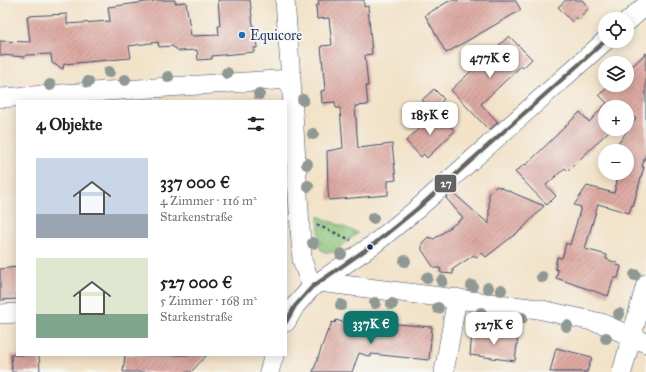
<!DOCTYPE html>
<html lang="de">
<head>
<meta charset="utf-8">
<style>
	body { margin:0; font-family:"IM FELL Great Primer",serif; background:#f2f2f2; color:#202124; height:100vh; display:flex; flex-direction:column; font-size:15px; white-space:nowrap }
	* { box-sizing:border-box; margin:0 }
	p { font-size:13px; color:#757577 }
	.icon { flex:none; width:22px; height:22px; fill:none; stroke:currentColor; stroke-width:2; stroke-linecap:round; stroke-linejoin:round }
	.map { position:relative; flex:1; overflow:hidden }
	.drawer { position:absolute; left:16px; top:100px; width:271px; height:256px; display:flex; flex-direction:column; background:#fff; border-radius:0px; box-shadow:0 2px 10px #0003 }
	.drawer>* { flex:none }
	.controls { position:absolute; left:598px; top:12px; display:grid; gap:8px }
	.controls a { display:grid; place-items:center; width:36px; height:36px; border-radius:50%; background:#fff; box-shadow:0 2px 10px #0003; font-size:20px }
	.price { position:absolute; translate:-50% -34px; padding:0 9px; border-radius:8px; background:#fff; color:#222; font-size:13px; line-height:26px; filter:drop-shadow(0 1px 2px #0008) }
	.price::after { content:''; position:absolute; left:50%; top:24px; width:12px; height:9px; margin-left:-6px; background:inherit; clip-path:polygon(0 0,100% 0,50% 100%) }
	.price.on { background:#0f766e; color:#fff }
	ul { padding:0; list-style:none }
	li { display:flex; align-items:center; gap:12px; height:100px; padding:0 20px }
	li span { display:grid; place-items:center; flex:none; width:112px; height:80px; border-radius:0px; color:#555 }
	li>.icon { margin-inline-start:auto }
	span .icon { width:48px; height:48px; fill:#fffc; stroke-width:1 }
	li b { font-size:17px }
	h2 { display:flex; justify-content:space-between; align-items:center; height:48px; padding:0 20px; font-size:17px }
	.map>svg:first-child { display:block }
</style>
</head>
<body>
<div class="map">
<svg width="646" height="372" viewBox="0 0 646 372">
	<defs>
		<pattern id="grass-dots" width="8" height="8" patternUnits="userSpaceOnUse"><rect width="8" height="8" fill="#8ec67a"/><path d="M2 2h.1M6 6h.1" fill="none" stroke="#73a167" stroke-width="1.8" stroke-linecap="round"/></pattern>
		<pattern id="building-hatch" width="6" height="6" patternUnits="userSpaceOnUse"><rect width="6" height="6" fill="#dda9a1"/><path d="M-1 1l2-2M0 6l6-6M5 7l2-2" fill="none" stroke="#b28a86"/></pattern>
	</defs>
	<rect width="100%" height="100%" fill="#f6f6f2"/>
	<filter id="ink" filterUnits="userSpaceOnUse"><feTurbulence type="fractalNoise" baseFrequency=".025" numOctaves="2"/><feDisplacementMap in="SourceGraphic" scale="8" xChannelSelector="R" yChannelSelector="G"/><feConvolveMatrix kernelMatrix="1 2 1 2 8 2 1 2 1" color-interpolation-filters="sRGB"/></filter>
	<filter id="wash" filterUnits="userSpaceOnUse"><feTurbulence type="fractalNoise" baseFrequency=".012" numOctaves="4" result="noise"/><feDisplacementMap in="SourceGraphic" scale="16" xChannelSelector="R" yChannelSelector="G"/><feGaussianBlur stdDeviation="0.9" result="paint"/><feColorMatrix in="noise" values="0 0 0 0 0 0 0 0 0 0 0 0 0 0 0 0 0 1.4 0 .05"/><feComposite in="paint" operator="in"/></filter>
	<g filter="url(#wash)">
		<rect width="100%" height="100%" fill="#f2e2c8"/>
		<path fill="url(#grass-dots)" stroke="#547a6c" d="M318,216L358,233L334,252L327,253L320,249Z"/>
		<g id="blocks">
			<path fill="url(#building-hatch)" d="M154,0H175V3L186,2L191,36L219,35L218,26H220L218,0H250L254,33H256L257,48H254V52L212,56V59L198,60L197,50L179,51L172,46L159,47L158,42L129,46L131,58L64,64L63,69L52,63L51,54L26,55L25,57L0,55V41L30,42L27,16L67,14V24L110,21L108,7L154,1Z
				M318,0H364V7L368,6L372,54L365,55L368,86H366L368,105L355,106L358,148L392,144L396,180L388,181V195L329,200L328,191L327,151L343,148L340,108H336L335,102L322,103L321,91L325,90L321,46L332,45L329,18L317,19L316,6L319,5Z
				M451,0H515L521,10L446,53L425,15Z
				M566,0H582L589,8L578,19L576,17L572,22L558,7Z
				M509,36L532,59L523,68L521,66L481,104L498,122L489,130L451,90Z
				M646,53V153L642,167H644L633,206L632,205L629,213L598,204L585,249L607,255L606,259L617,263L616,265L621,266L618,278H614L608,296L556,278L558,270L555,269L557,257L562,258L566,243L570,245L581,207L574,205L587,186L614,193L619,173H627V149L617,145L636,119L628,112L627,114V107H605V129H611L568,171L565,168L546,185L556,196L547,205L515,172L525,164L526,165L580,112L589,122L607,103L599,95L610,85H627V71Z
				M434,89L444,99L433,111L422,100Z
				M436,112L455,131L427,158L424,154L421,157L406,141Z
				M497,186L544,206L522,229L486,257L482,253L476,257L474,255L453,269V274L441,273L440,268H434L422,250V243L428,237L434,239L463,218L446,198L452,192L489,224V192Z
				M17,267V299L0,300V269Z
				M336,320L378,334L379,326L387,327V323L432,327L429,360L371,354V357L359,353L352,372H313L327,332H328L332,322L335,323Z
				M472,332L518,337L515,361L470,355Z
				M556,348L592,357L587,372H550Z
				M11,355H39L40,372H12Z
				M125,355H207L191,372H123Z"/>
		</g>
	</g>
	<g filter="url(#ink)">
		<use href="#blocks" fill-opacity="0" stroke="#3b4a6e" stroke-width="1"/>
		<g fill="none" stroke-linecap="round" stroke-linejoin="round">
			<g stroke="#3b4a6e" stroke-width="20">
				<path id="street" d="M285,0L291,79L302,260L312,287
					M627,22L646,5
					M0,98L291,79
					M319,282L538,309L601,323L646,343
					M0,314L17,313
					M286,322L295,306L312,287L374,244L417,209L605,41
					M269,372L274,355
					M444,372L457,298
					M622,372L646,284"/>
			</g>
			<path stroke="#3b4a6e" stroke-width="2.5" stroke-dasharray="3 3" stroke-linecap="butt" d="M317,225L351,240"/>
			<use href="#street" stroke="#fff" stroke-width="19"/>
			<g stroke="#f6f6f2" stroke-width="7">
				<path id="bus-1" d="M286,322L295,306L312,287L374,244L417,209L605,41"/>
			</g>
			<use href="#bus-1" stroke="#646363" stroke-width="4"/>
		</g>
		<g fill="#8f9892">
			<circle cx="109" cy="72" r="6"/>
			<circle cx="227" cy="73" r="6"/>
			<circle cx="168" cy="77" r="6"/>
			<circle cx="125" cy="80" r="6"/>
			<circle cx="88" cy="82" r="6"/>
			<circle cx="50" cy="85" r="6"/>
			<circle cx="259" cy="94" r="6"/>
			<circle cx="303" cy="100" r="6"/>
			<circle cx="313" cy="134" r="6"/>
			<circle cx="307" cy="164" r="6"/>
			<circle cx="308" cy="186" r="6"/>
			<circle cx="373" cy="218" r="6"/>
			<circle cx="313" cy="243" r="6"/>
			<circle cx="341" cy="254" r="6"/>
			<circle cx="405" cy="261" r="6"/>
			<circle cx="635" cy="275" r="6"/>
			<circle cx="542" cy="277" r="6"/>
			<circle cx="427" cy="278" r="6"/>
			<circle cx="442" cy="281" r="6"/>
			<circle cx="472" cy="286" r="6"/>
			<circle cx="488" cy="288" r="6"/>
			<circle cx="501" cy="290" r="6"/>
			<circle cx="375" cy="303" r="6"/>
			<circle cx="392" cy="304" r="6"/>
			<circle cx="341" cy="305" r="6"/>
			<circle cx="438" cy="308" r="6"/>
			<circle cx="481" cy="313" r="6"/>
			<circle cx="619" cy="314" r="6"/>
			<circle cx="522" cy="318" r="6"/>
			<circle cx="567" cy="326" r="6"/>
			<circle cx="606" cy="338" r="6"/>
		</g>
	</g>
	<circle fill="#1f6fb2" stroke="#f6f6f2" stroke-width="1.5" cx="242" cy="35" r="4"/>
	<circle fill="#1b2f5e" stroke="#f6f6f2" stroke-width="1.5" cx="370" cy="247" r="3.5"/>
	<g text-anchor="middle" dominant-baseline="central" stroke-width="3.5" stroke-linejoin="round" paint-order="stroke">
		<g font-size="14" fill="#1b2f5e" stroke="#f6f6f2" text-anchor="start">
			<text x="250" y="35">Equicore</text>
		</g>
	</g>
	<rect stroke="#f6f6f2" stroke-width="1.5" x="434" y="174" width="23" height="19" rx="4" fill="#646363"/>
	<g font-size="11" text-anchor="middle" font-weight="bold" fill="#fff">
		<text x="446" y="187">27</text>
	</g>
</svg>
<div class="controls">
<a><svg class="icon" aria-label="locate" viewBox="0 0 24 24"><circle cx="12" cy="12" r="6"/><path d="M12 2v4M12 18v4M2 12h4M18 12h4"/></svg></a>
<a><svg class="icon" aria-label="layers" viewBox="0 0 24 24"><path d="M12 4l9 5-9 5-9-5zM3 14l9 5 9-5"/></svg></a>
<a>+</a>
<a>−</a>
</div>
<b class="price" style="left:490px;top:79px">477K €</b>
<b class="price" style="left:430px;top:136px">185K €</b>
<b class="price on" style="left:371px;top:345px">337K €</b>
<b class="price" style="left:494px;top:346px">527K €</b>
<section class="drawer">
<h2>4 Objekte<svg class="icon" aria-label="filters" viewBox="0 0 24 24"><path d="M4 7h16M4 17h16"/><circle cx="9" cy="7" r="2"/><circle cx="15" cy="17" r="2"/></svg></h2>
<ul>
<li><span style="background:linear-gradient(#c9d6e8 70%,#9aa5b1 0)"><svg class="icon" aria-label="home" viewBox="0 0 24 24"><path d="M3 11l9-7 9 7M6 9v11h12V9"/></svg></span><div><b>337 000 €</b><p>4 Zimmer · 116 m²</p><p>Starkenstraße</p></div></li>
<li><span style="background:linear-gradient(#dfe7d0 70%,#7fa58c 0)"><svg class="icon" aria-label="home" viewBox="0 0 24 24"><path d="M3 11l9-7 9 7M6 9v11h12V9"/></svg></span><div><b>527 000 €</b><p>5 Zimmer · 168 m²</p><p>Starkenstraße</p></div></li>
</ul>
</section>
</div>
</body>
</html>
